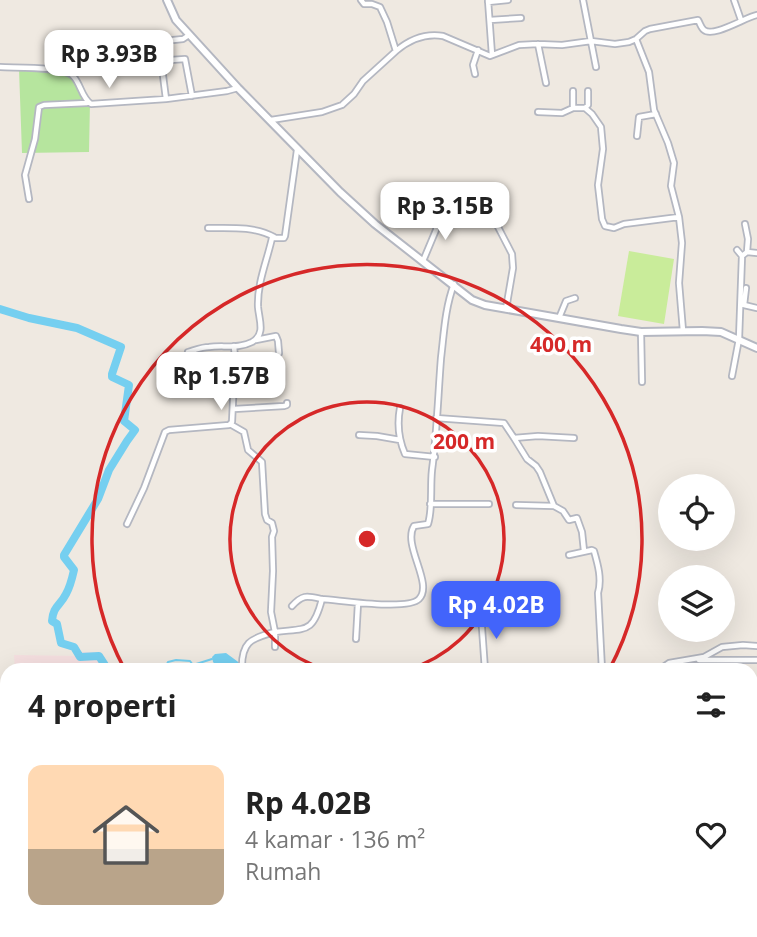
<!DOCTYPE html>
<html lang="id">
<head>
<meta charset="utf-8">
<style>
	body { margin:0; font-family:"Open Sans",sans-serif; background:#f2f2f2; color:#222; height:100vh; display:flex; flex-direction:column; font-size:26px; white-space:nowrap }
	* { box-sizing:border-box; margin:0 }
	p { font-size:23px; color:#767676 }
	.icon { flex:none; width:38px; height:38px; fill:none; stroke:currentColor; stroke-width:2; stroke-linecap:round; stroke-linejoin:round }
	.map { position:relative; flex:1; overflow:hidden }
	.panel { position:absolute; left:0px; top:663px; width:758px; height:275px; display:flex; flex-direction:column; background:#fff; border-radius:21px 21px 0 0; box-shadow:0 7px 28px #0002 }
	.panel>* { flex:none }
	.tools { position:absolute; left:658px; top:474px; display:grid; gap:14px }
	.tools a { display:grid; place-items:center; width:77px; height:77px; border-radius:50%; background:#fff; box-shadow:0 7px 28px #0002; font-size:35px }
	.price { position:absolute; translate:-50% -60px; padding:0 16px; border-radius:14px; background:#fff; color:#222; font-size:23px; line-height:46px; filter:drop-shadow(0 2px 4px #0008) }
	.price::after { content:''; position:absolute; left:50%; top:42px; width:21px; height:16px; margin-left:-10px; background:inherit; clip-path:polygon(0 0,100% 0,50% 100%) }
	.price.active { background:#4264fb; color:#fff }
	ul { padding:0; list-style:none }
	li { display:flex; align-items:center; gap:21px; height:175px; padding:0 28px }
	li+li { border-top:2px solid #e0e0e0 }
	li span { display:grid; place-items:center; flex:none; width:196px; height:140px; border-radius:14px; color:#555 }
	li>.icon { margin-inline-start:auto }
	span .icon { width:84px; height:84px; fill:#fffc; stroke-width:1 }
	li b { font-size:30px }
	h2 { display:flex; justify-content:space-between; align-items:center; height:84px; padding:0 28px; font-size:30px }
	.map>svg:first-child { display:block }
</style>
</head>
<body>
<div class="map">
<svg width="757" height="937" viewBox="0 0 757 937">
	<rect width="100%" height="100%" fill="#efe9e1"/>
	<path fill="#f5dfe0" d="M82,652H100L113,670H15L14,655L82,656Z"/>
	<path fill="#b6e59e" d="M19,69L71,73L81,97L85,101L90,102L89,152L22,153Z"/>
	<path fill="#c9ec9a" d="M629,251L674,259L664,324L618,316Z"/>
	<path fill="#75cff0" d="M226,653L241,664L252,666L256,664L273,670H220L213,662L212,657L215,654Z"/>
	<g fill="none" stroke-linecap="round" stroke-linejoin="round">
		<path stroke="#75cff0" stroke-width="2" d="M164,670L168,662L176,660L190,661L193,665L212,659"/>
		<path stroke="#75cff0" stroke-width="8" d="M0,309L29,318L77,328L121,347L112,374V377L129,385L124,421L135,430L127,441L109,470L98,499L64,555V557L74,570C72,579 70,587 66,594C60,606 53,606 52,621L57,624L61,643L74,647L80,657L99,656L108,670
			M0,765H7
			M169,931L174,937"/>
		<g stroke="#b4b7c1" stroke-width="8">
			<path id="street" d="M488,0L492,55
				M583,0L596,67
				M734,0L741,20
				M488,2L508,0
				M490,20L521,18
				M636,39L649,72L654,110L668,143L674,163L671,186L679,217L682,243L679,283L683,331
				M144,43L183,39L189,35
				M538,44L546,83
				M396,51C409,40 425,33 443,36L490,56L519,45L538,44L562,45L591,41L615,44L629,42L636,39L645,31L650,29L698,20C700,23 701,28 704,30C713,38 746,17 757,15
				M161,60L166,99
				M142,62L185,59L192,96
				M0,67C15,68 64,66 73,76C81,84 81,97 91,104L166,99L227,91L238,88
				M475,74L473,65L478,50
				M573,108V91
				M585,108L588,105V91
				M538,112L562,113L573,108H585L592,114L601,127L603,149L598,185L602,219L605,226L614,228L624,224L679,217
				M271,120L322,112L342,105L354,94L363,81L396,51L387,22L380,7L372,4H364L361,0
				M637,136L639,117L656,114
				M468,190L466,197L475,211L497,225L512,254L513,268L506,309
				M29,199L25,175L35,139L39,107L44,105L87,103
				M745,224L748,239L747,252
				M208,228C229,228 255,226 274,237
				M737,250L742,256L747,252L757,253
				M423,261L436,230L441,205L444,203L450,204
				M746,288L744,305L757,308
				M559,318L566,301L575,298
				M641,332L642,382
				M256,340L276,336L278,341L279,353
				M188,352C195,350 202,347 209,347C222,345 239,349 252,342C266,334 259,320 258,307C257,283 267,261 272,238H284L285,236L297,150
				M732,376L739,339L742,256
				M400,408C397,424 399,440 405,454L435,457
				M234,409L284,406L287,405V403
				M436,418L504,423L514,438L538,436L574,438
				M230,424L244,432L248,450L262,462L265,514L267,520L272,523L274,531L272,537L273,571L271,612L275,632C250,638 241,643 242,670
				M359,435L377,436L400,440
				M514,438L527,459L536,466L540,472L554,506
				M430,504H489
				M516,505L554,506L563,511L569,520L577,518L582,532L584,551
				M127,524L144,488L165,432L169,430L229,425L232,422L235,358L234,346
				M569,555L592,550L594,551C598,565 602,579 598,593L602,670
				M292,606C303,594 307,596 322,599
				M481,614L485,670
				M356,639L358,603
				M275,647V632C306,628 313,634 322,599C340,600 407,611 419,599C434,584 402,545 414,526L428,524C433,508 430,488 432,470C437,433 438,396 441,358C444,333 445,308 454,284
				M699,660H757
				M583,670L593,668L601,670
				M659,670L669,663L704,657L722,647L743,645L757,646
				M751,712L757,713
				M752,738L757,739
				M751,780L757,782
				M0,806H7
				M0,841H7
				M0,873H7
				M0,904H7
				M101,931L102,937
				M292,931L294,937
				M367,931L368,937
				M416,931L425,932L426,931
				M9,937H59
				M392,937L414,931"/>
		</g>
		<g stroke="#b4b7c1" stroke-width="10">
			<path id="secondary" d="M167,0L176,20L238,88L340,192L375,224L472,300L485,305L621,329L641,332L702,331L721,332L757,348
				M750,937L757,914"/>
		</g>
		<use href="#street" stroke="#fff" stroke-width="4.5"/>
		<use href="#secondary" stroke="#fff" stroke-width="6"/>
	</g>
	<g fill="none" stroke="#d62828" stroke-width="3.5">
		<path d="M327 670A137 137 0 1 1 407 670"/>
		<path d="M125 670A275 275 0 1 1 609 670"/>
	</g>
	<circle cx="367" cy="539" r="10" fill="#d62828" stroke="#fff" stroke-width="3.5"/>
	<g font-size="21" text-anchor="middle" font-weight="bold" fill="#d62828" stroke="#fff" stroke-width="7" stroke-linejoin="round" paint-order="stroke">
		<text x="561" y="352">400 m</text>
		<text x="464" y="449">200 m</text>
	</g>
</svg>
<div class="tools">
<a><svg class="icon" aria-label="locate" viewBox="0 0 24 24"><circle cx="12" cy="12" r="6"/><path d="M12 2v4M12 18v4M2 12h4M18 12h4"/></svg></a>
<a><svg class="icon" aria-label="layers" viewBox="0 0 24 24"><path d="M12 4l9 5-9 5-9-5zM3 14l9 5 9-5"/></svg></a>
</div>
<b class="price" style="left:109px;top:90px">Rp 3.93B</b>
<b class="price" style="left:445px;top:242px">Rp 3.15B</b>
<b class="price" style="left:221px;top:412px">Rp 1.57B</b>
<b class="price active" style="left:496px;top:641px">Rp 4.02B</b>
<section class="panel">
<h2>4 properti<svg class="icon" aria-label="filters" viewBox="0 0 24 24"><path d="M4 7h16M4 17h16"/><circle cx="9" cy="7" r="2"/><circle cx="15" cy="17" r="2"/></svg></h2>
<ul>
<li><span style="background:linear-gradient(#ffd9b3 60%,#b9a48a 0)"><svg class="icon" aria-label="home" viewBox="0 0 24 24"><path d="M3 11l9-7 9 7M6 9v11h12V9"/></svg></span><div><b>Rp 4.02B</b><p>4 kamar · 136 m²</p><p>Rumah</p></div><svg class="icon" aria-label="heart" viewBox="0 0 24 24"><path d="M12 20l-8-8c-3-5 5-10 8-4 3-6 11-1 8 4z"/></svg></li>
</ul>
</section>
</div>
</body>
</html>
